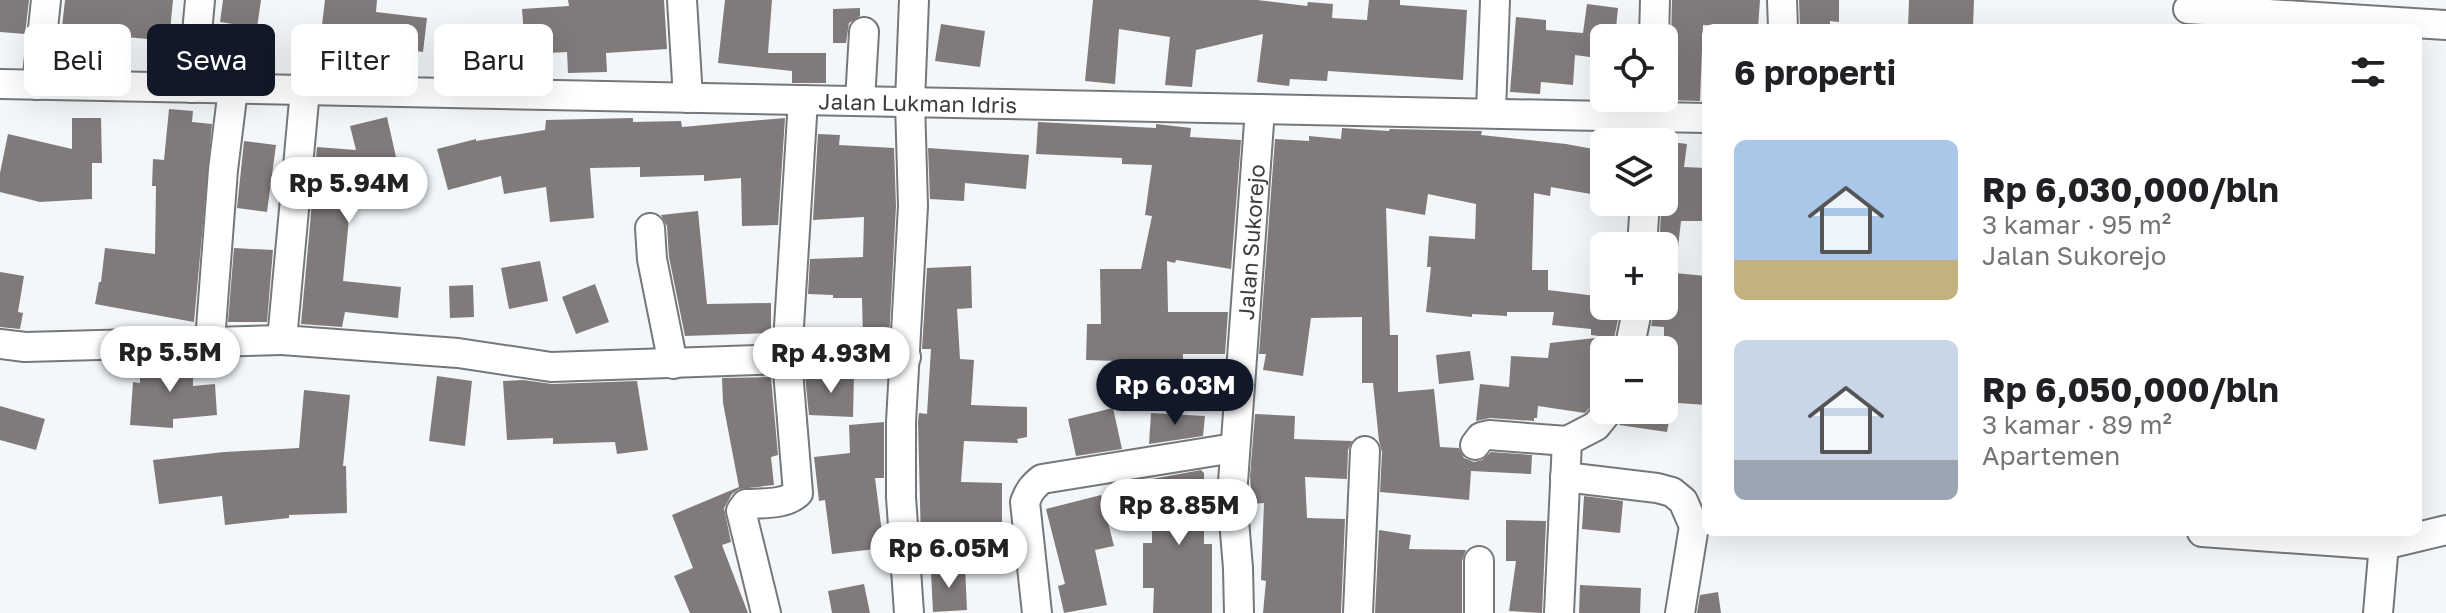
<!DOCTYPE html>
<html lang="id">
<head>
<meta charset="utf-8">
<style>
	body { margin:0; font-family:"Golos Text",sans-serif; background:#f6f6f6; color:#202124; height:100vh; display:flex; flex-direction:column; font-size:30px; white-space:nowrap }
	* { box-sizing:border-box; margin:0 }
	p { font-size:26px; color:#757577 }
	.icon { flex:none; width:44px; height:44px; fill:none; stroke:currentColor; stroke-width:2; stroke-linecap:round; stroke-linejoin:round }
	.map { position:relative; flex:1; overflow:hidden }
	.sheet { position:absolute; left:1702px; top:24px; width:720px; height:512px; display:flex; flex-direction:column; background:#fff; border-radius:12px; box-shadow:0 8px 32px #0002 }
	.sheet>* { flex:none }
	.guide { position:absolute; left:24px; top:24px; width:760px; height:72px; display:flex; gap:16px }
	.fabs { position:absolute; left:1590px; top:24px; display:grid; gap:16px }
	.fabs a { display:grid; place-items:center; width:88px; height:88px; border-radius:12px; background:#fff; box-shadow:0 8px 32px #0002; font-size:40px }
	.price { position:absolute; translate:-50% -68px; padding:0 18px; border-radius:28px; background:#fff; color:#222; font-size:26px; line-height:52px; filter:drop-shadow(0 2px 4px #0008) }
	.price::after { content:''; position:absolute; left:50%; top:48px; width:24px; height:18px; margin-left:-12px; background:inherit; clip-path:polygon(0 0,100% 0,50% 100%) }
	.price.active { background:#111827; color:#fff }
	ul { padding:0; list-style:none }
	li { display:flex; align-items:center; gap:24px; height:200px; padding:0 32px }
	li span { display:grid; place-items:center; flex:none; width:224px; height:160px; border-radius:12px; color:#555 }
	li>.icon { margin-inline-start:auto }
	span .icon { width:96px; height:96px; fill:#fffc; stroke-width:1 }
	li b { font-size:34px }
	h2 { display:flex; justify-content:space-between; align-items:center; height:96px; padding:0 32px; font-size:34px }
	.pill { padding:0 28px; border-radius:12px; background:#fff; box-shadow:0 8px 32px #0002; font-size:28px; line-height:72px }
	.pill.active { background:#111827; color:#fff }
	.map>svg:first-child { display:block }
</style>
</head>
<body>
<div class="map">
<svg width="2446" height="613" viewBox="0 0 2446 613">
	<rect width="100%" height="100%" fill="#f3f7fa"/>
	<path fill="#807b7a" d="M0,0H29L25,34L0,32Z
		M65,0H173L169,41L115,36V41L61,36Z
		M223,0H261L257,28L220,22Z
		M325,0H377L376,12L427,18L423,52L397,48V42L321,33Z
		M568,0H664L667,49L606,53L607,72L568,73L567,52L510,55V69L487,67L489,34L524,36L522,9L569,6Z
		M725,0H772L768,53H826V83H792V71L718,63Z
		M1093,0H1257L1307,6L1308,2L1333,4L1332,18L1367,20L1369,0H1400V5L1467,10L1463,80L1328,71L1327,81L1290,79L1289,86L1257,82L1263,34L1196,50L1192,87L1165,85L1170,37L1119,29L1115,84L1085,81Z
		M1672,0H1760L1758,28L1703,25L1700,101L1664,100V51L1671,39Z
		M1799,0H1839V22L1830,21V28H1800Z
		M1909,0H1974L1973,28H1908Z
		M1587,4L1618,8L1615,38H1604V59L1575,55L1573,85L1541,82L1540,94L1510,92L1516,17L1546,20V30L1583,33Z
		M860,8V16L849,23L846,43H833V9Z
		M941,24L985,31L980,67L935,61Z
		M169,109L193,111L192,122L212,124L194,322L95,304L99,282H101L105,248L155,254L156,186H152L153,159L164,160Z
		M387,117L398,166L403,165L409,197L350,208L343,281L401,287L398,318L345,312L342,327L301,324L317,147L356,150L350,126Z
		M72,118H101L102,163H92V199L40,202L0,192V173L8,134L72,149Z
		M633,118V122L681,121L682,127L785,118L778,225L742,226L741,178L704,181V175L640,177V167L590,168L594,218L550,222L546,187L504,194L501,176L448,190L437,149L476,139V141L545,130L546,120Z
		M1038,122L1156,128V124L1191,128L1190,137L1241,140L1231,269L1176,260L1175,263L1167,261L1168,312H1228L1225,354H1183V363L1086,360L1087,324H1101L1100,269H1141L1152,216L1145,215L1152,165L1122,164V158L1036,154Z
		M1342,128L1389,131L1390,129L1482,131L1481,135L1566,144L1604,151L1602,196L1551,187L1550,196L1534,193L1532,270H1548V290L1604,297V306H1621L1614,338L1591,335V329L1552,325L1554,312H1507V316L1472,314V317L1426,312L1431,267H1427L1429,236L1475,239L1476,204L1428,194L1425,215L1386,208L1390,335H1398V392L1434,389L1440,447L1459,448L1464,458L1474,462L1482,460L1491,452L1532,455L1531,474L1471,471L1469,500L1380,492L1382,452L1379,441L1373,383H1362V317L1311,318L1303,376L1263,370L1266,354H1259L1275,139L1309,141V136L1341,139Z
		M818,134L840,135L839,145L894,148L896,206L889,340H863L862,298H833V295L808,294L810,259L863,257L864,217L813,220Z
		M244,141L276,145L267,212L237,208Z
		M1664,141L1687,144L1684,167L1706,168V221H1681L1676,265L1664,264V246H1659L1661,214L1664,215Z
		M928,148L1029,155L1026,189L965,183L964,201L930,199Z
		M698,211L707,304L771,303V333L685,336L669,257L667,226L661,215Z
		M234,248L273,250L267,322H228Z
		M540,261L548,301L509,309L501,268Z
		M971,266L972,308L957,309L960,359L974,360L971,405L1027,407V437L1017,439L1018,443L964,441L961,482L1002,483V527H1011L1015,569L981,570L975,536L921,543L918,422L919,413L927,414L931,349H922L927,268Z
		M0,272L24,276L18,312L23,313L20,329L0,327Z
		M1664,272L1706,276V405L1664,402V327L1651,326L1655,306H1664Z
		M595,284L609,322L576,334L562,297Z
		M473,285L474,317L450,318L449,286Z
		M1604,337V375L1601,396L1585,413L1538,406L1537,418H1534V421L1490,418L1476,421L1480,384L1509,387L1511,356L1548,358L1550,343Z
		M1470,351L1474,380L1439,384L1436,355Z
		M193,359V386L215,384L217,415L173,419V428L130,425L133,382L140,383V361Z
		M854,375L853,417L809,415L805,376Z
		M437,376L472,381L465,446L429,441Z
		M771,377L778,455L771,457L774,485L739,489L732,494L724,508L731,542L722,545L748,613H690L674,576L693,568L672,515L739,487L723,403L722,378Z
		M523,380L552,384L637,381L648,450L617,454L615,442L553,444V438L507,440L503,381Z
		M304,390L350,395L343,466H346L347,513L289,515V518L225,525L222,496L159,504L153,460L224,452L299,448Z
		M0,406L45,419L36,450L0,440Z
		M1113,408L1122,449L1076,456L1068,419Z
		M1626,410H1671L1667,432L1619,425Z
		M1151,413L1205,416L1203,436L1149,444Z
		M1255,414L1295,416L1294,439L1352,441L1348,450L1347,479L1305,477L1307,518L1345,519L1341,613H1263L1266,581L1261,580L1264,503L1252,504L1250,476Z
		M884,422V478H875L884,548L832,554L825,500L819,501L814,457L850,453L849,425Z
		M1201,470L1204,473V544H1212V613H1153L1154,588H1143V543H1152V479Z
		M1101,495L1114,546L1095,550L1107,605L1064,613L1058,586L1065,584L1046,509Z
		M1584,496L1623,501L1620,533L1582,529Z
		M1506,520L1546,521L1542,613L1509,611L1516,561H1506Z
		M1379,530L1411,535L1409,549L1466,550L1462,561V613H1375Z
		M965,566L967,610L933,612L931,572Z
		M864,584L870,613H832L828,591Z
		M1580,585L1641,588L1640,613H1579Z
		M1718,592L1721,613H1697L1700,595Z"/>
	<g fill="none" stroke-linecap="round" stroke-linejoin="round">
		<g stroke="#75787a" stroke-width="32">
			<g id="minor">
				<path d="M682,0L688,98"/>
				<path d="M1782,0L1783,28"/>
				<path d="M2188,9L2446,25"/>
				<path d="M1654,38L1655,0"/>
				<path id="s1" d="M0,84L1706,118"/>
				<path d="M37,85L46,0"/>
				<path d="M192,88L200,0"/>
				<path d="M305,90L282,340L458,353L551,367L787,359L906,357"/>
				<path d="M860,101L864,32"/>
				<path d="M1491,112L1495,0"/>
				<path d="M650,228L652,259L673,364"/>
				<path d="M1642,246L1645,202"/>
				<path d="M210,341L223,170L233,89"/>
				<path d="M0,344L25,347L282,340"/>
				<path d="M1629,350L1638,306"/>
				<path d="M1475,445L1481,437L1489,435L1567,441"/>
				<path d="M1565,477L1657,488L1672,492L1683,501L1694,526L1680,613"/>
				<path d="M2202,532L2384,545L2446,530"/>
				<path d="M766,613L741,511L746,504C763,503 785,505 798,493L787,359L803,100"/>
				<path d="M909,613L901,497V422L913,206L910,102L914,0"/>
				<path d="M1037,613L1025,502C1029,491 1033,486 1042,479L1234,448"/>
				<path id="s2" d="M1239,613L1238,568L1232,496L1260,109"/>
				<path d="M1358,613L1365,451"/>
				<path d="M1479,613V561"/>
				<path d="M1559,613L1567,441L1596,426L1609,410"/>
				<path d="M2378,613L2385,532"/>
			</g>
		</g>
		<use href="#minor" stroke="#fff" stroke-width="28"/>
	</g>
	<g text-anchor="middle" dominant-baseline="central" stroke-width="8" stroke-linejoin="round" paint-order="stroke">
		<g font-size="22" fill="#3a3c3d" stroke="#fff">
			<text stroke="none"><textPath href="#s1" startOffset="918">Jalan Lukman Idris</textPath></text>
			<text stroke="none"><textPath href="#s2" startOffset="372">Jalan Sukorejo</textPath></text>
		</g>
	</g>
</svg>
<div class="fabs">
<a><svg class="icon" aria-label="locate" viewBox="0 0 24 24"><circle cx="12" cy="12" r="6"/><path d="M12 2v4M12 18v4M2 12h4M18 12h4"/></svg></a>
<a><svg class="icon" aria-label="layers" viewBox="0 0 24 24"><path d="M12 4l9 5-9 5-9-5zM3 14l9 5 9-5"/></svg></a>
<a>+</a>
<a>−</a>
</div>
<b class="price" style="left:349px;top:225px">Rp 5.94M</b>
<b class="price" style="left:170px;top:394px">Rp 5.5M</b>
<b class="price" style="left:831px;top:395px">Rp 4.93M</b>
<b class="price active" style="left:1175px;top:427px">Rp 6.03M</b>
<b class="price" style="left:1179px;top:547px">Rp 8.85M</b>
<b class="price" style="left:949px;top:590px">Rp 6.05M</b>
<div class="guide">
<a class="pill">Beli</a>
<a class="pill active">Sewa</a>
<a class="pill">Filter</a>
<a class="pill">Baru</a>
</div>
<section class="sheet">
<h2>6 properti<svg class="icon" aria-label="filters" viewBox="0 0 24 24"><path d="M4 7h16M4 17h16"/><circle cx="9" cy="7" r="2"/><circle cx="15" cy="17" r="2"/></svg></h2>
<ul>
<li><span style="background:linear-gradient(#a9c7e8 75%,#c2b280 0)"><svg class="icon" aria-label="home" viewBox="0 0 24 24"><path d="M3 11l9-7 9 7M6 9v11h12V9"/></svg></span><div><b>Rp 6,030,000/bln</b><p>3 kamar · 95 m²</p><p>Jalan Sukorejo</p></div></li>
<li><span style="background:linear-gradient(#c9d6e8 75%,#9aa5b1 0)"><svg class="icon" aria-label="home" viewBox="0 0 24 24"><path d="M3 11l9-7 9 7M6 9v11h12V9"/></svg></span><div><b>Rp 6,050,000/bln</b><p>3 kamar · 89 m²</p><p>Apartemen</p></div></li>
</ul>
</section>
</div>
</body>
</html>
